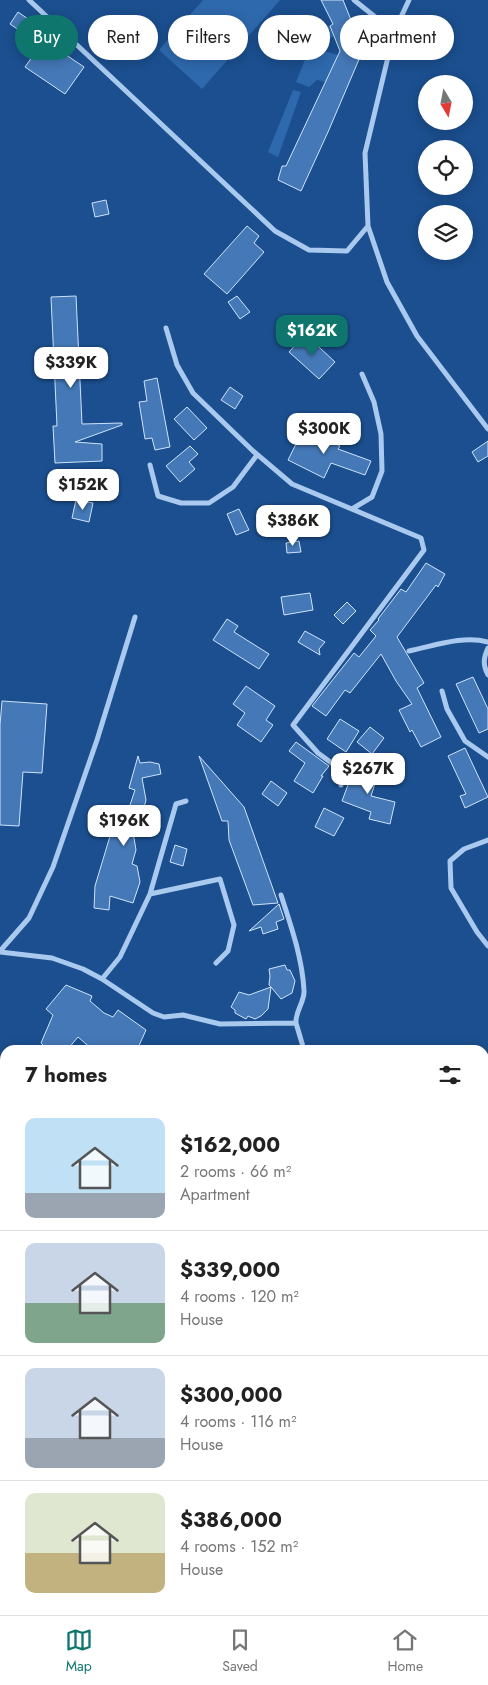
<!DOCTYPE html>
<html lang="en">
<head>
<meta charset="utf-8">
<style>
	body { margin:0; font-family:Jost,sans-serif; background:#f6f6f6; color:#222; height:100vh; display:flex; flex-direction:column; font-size:19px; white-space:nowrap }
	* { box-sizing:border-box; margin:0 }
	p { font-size:16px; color:#767676 }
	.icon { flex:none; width:28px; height:28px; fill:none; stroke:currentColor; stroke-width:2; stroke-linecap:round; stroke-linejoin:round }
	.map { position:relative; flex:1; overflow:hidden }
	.details { position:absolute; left:0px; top:1045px; width:489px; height:570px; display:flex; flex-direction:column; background:#fff; border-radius:15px 15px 0 0; box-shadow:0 2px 12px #0003 }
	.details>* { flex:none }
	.top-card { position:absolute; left:15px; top:15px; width:459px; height:45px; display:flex; gap:10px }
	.needle { width:32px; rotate:170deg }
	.tools { position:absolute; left:418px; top:75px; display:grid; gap:10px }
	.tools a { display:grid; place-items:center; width:55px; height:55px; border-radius:50%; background:#fff; box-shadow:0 2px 12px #0003; font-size:25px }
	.price { position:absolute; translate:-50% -42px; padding:0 11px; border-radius:10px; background:#fff; color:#222; font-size:16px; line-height:32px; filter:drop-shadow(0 1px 2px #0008) }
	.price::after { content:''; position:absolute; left:50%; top:30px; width:15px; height:11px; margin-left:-8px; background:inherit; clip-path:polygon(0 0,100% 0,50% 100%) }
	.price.current { background:#0f766e; color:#fff }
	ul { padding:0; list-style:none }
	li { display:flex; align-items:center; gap:15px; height:125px; padding:0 25px }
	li+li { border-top:1px solid #e0e0e0 }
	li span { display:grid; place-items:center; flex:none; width:140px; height:100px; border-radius:10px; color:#555 }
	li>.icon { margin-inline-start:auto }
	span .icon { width:60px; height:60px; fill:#fffc; stroke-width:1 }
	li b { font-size:21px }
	h2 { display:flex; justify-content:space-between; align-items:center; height:60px; padding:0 25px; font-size:21px }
	.pill { padding:0 18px; border-radius:22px; background:#fff; box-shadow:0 2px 12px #0003; font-size:18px; line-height:45px }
	.pill.current { background:#0f766e; color:#fff }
	.tab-bar { display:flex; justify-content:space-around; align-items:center; height:70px; border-top:1px solid #e0e0e0; background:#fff; font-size:14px; color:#767676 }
	.tab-bar a { display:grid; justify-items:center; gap:2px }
	.tab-bar .current { color:#0f766e }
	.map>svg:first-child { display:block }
</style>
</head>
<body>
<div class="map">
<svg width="488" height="1615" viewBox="0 0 488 1615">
	<rect width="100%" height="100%" fill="#1b4f8f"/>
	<path fill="#2e69ad" d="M203,0H280L202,89L159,50Z
		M319,24L330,26L334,36L325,41L312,38Z
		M310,47L338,55L326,82L317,80L309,87L296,82Z
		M293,90L301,92L278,157L268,152Z
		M484,1501L488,1502V1615H340L321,1610H484Z"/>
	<path fill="#4478b7" stroke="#cfe3fa" d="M321,0H343L363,50L328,132L301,191L278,180L282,166H286L340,51L330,26L333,24Z
		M18,12L31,21L23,33L10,24Z
		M44,40L84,67L65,94L25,67Z
		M106,200L109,214L95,217L92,203Z
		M247,226L259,236L254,243L264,252L227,294L204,274Z
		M76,296L82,424L122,423V425L75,442L102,444V461L55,463L53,426H57L51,297Z
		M237,296L250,312L240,319L228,302Z
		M305,334L335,362L319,379L289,352Z
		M157,378L170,447L155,450L152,438L145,439L139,402L147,401L144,381Z
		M230,387L243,396L235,409L221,400Z
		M187,407L207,428L194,440L174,419Z
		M304,428L340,446L338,449L371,461L365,475L331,463L324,478L288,460Z
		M488,441V456L478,462L472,452Z
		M190,446L198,454L189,462L195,469L180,482L166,466Z
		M76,500L93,503L89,522L72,518Z
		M239,509L249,530L236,535L227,514Z
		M299,541L301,552L287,553L286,543Z
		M426,563L445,574L438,587L436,585L397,637L424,683L417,688L441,737L421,747L412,730L410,732L399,710L412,704L396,681L381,654L350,693L345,690L326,716L312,706L354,653L359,657L376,636L370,630L379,620L378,619L401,589L406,592Z
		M310,593L313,610L284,615L281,597Z
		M347,602L356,611L343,624L334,615Z
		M227,619L238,626L234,632L269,654L259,669L213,640Z
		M305,631L325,642L319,649L320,655L298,642Z
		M473,677L488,709V729L479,733L456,684Z
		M246,686L275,706L266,720L273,725L261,742L237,725L245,713L233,704Z
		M2,701L47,704L42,773L23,772L19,826L0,825V725Z
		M340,719L359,731L346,752L327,739Z
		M370,727L384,738L372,754L357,742Z
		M296,742L329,766L321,776H323L313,793L294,781L305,763L289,751Z
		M465,748L488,797L465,808L460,796L466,794L448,756Z
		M138,756L140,763L150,762L159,764L161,774L142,778L146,800L141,819L131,820L136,850L132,864L137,866L140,882L133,903L110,896L109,910L94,908L95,886L117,813L128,811L135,790L129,788Z
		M199,756L244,807L278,903L253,905L229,840L228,821H222Z
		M355,766L379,771L371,796L395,802L390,824L369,819L371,812L342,801Z
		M271,781L287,793L278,806L262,794Z
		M324,808L344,818L334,836L315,827Z
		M175,845L187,849L183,866L170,862Z
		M279,904L284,919L276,922L278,929L263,934L261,927L249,931Z
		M285,965L287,970H290L295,981L292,993L281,999L271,987L268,1009L261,1016L255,1019L248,1016L246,1019L235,1013V1010L231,1007L239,992L249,995L271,987L269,985L270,976L269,969Z
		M66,985L92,996L90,1001L104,1013L113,1017L118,1010L146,1030L137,1050H93L78,1037L67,1050H48L41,1043L53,1015L46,1009Z"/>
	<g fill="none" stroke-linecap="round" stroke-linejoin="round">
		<path stroke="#a9c9ee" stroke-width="5" d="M29,0L275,231L309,250L347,251L368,226
			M354,0L394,32
			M409,0L394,32L365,153L368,226L387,282L417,336L488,429
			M166,328L177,365L193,393L253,451L292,484L421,538L424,550L293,725L318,753L333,764L341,774V785
			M150,465L158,496L181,503H209L233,487L257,455
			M352,509L372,497L382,471L381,434L374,402L362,374
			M488,648C483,659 483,665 488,675
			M409,651C434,646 463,635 488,642
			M442,691L447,709L465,741L488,757
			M488,840L464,849L450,861L451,888L477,932L488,946
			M150,894L220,879L234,925L228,951L216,963
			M281,895C291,926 302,957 304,990C305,1002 295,1011 296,1023
			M0,951L29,918L53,867L97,740L135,617
			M0,952L52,958L83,969L102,979L120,957L150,894L176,804L186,801
			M102,979L153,1013L164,1017L183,1015L220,1024L296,1023L304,1050
			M0,1158H5"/>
		<path stroke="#f8faff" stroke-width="14" d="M0,1561L5,1562
			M0,1586L5,1587
			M127,1610L151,1615
			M227,1610L244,1615"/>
	</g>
</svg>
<div class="tools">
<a><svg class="needle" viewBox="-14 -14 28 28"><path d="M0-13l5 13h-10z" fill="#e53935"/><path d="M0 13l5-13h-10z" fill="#767676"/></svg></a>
<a><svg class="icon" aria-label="locate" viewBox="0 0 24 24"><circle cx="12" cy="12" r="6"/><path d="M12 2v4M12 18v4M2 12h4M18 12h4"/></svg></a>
<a><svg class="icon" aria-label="layers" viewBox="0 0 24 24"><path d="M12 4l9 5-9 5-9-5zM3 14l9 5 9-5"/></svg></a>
</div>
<b class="price current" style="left:312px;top:357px">$162K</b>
<b class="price" style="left:71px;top:389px">$339K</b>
<b class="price" style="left:324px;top:455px">$300K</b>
<b class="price" style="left:83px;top:511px">$152K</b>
<b class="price" style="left:293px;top:547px">$386K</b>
<b class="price" style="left:368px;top:795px">$267K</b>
<b class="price" style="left:124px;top:847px">$196K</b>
<div class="top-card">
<a class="pill current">Buy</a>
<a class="pill">Rent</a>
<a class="pill">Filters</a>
<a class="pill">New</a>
<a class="pill">Apartment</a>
</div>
<section class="details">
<h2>7 homes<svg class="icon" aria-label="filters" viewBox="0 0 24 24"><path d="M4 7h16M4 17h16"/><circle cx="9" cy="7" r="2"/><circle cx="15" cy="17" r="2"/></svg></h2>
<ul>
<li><span style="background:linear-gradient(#bfe0f5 75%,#9aa5b1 0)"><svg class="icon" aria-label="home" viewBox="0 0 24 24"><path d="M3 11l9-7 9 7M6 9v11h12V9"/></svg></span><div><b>$162,000</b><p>2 rooms · 66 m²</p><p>Apartment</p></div></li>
<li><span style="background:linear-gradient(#c9d6e8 60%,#7fa58c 0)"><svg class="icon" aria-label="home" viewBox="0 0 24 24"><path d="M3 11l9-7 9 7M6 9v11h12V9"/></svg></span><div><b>$339,000</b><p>4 rooms · 120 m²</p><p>House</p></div></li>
<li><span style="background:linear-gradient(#c9d6e8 70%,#9aa5b1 0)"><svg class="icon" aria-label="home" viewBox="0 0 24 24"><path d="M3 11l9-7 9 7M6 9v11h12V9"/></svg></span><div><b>$300,000</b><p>4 rooms · 116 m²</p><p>House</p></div></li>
<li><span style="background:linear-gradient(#dfe7d0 60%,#c2b280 0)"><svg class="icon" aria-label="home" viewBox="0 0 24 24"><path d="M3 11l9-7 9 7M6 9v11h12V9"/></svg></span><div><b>$386,000</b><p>4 rooms · 152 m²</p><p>House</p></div></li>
</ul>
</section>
</div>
<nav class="tab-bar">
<a class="current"><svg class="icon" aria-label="map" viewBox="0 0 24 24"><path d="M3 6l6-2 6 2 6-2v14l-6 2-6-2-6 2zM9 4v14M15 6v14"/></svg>Map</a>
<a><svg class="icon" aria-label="saved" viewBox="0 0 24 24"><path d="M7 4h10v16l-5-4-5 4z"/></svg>Saved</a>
<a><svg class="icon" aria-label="home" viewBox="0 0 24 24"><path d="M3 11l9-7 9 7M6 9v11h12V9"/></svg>Home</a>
</nav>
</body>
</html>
